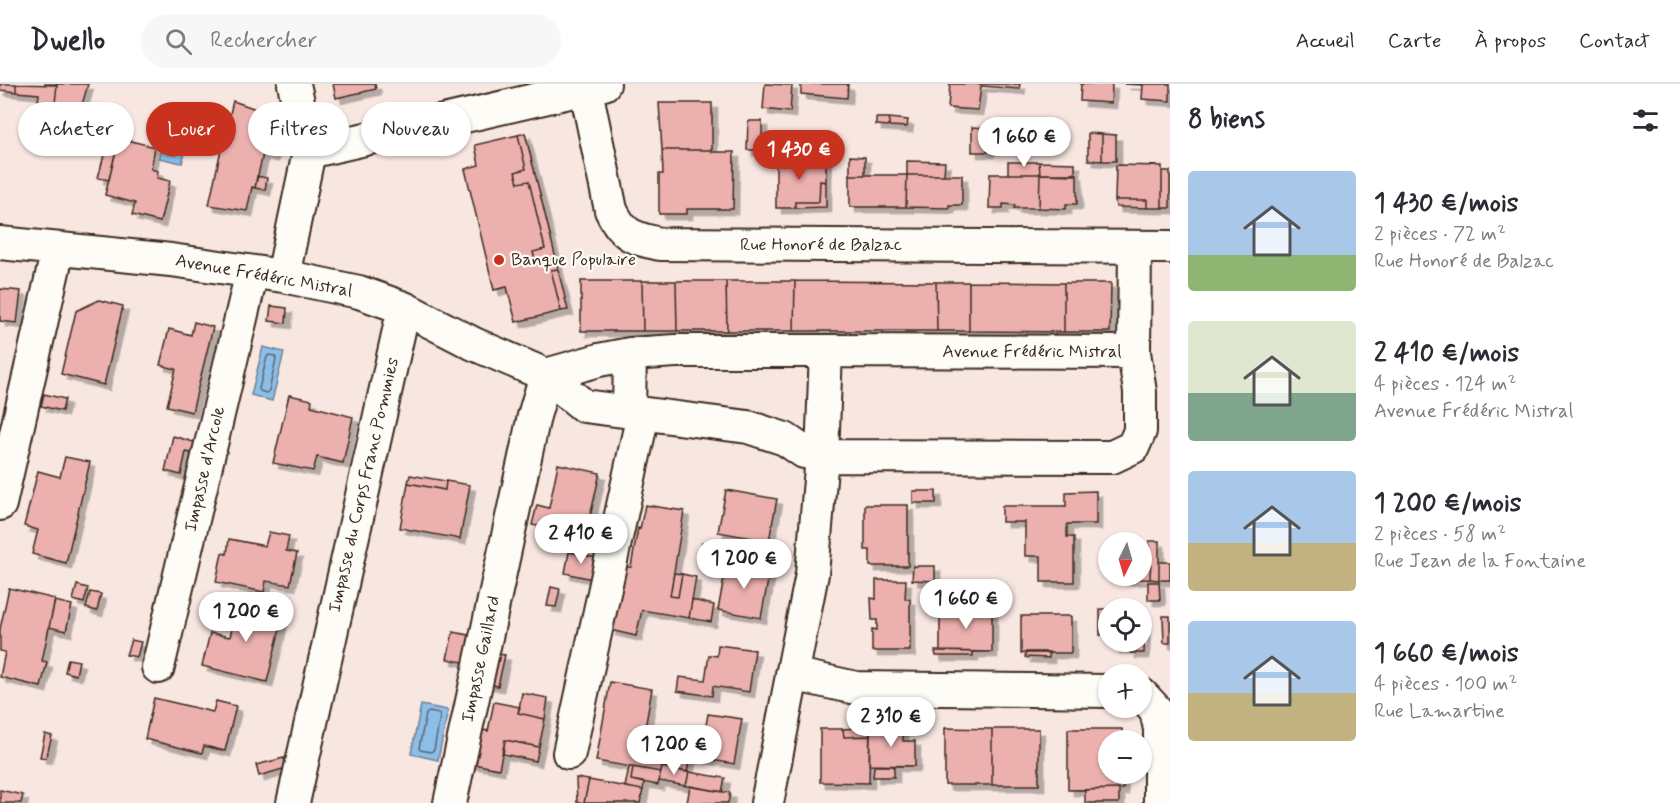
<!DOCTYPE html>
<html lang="fr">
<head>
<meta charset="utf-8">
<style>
	body { margin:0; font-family:Mynerve,sans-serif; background:#f7f7f7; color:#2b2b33; height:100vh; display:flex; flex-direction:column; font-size:22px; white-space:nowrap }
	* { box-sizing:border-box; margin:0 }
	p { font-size:20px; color:#7c7c81 }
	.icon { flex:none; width:33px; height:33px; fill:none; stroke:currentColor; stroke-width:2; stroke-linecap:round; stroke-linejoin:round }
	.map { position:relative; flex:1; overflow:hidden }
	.details { display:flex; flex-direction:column; background:#fff; width:510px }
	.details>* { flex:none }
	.top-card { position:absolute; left:18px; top:18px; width:570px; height:54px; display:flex; gap:12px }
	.needle { width:39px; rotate:185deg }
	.buttons { position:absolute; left:1098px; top:448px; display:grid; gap:12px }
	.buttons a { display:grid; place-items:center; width:54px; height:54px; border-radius:50%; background:#fff; box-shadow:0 2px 4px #0004; font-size:30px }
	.price { position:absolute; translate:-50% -51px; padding:0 14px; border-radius:21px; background:#fff; color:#222; font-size:20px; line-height:39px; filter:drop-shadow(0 2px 3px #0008) }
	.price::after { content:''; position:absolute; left:50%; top:36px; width:18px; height:14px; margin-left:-9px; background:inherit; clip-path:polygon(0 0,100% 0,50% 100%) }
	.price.on { background:#c8321e; color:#fff }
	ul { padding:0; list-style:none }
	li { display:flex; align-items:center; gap:18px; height:150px; padding:0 18px }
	li span { display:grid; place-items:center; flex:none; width:168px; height:120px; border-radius:6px; color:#555 }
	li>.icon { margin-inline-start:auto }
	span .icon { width:72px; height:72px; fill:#fffc; stroke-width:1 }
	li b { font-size:26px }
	h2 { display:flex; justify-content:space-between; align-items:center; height:72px; padding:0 18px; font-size:26px }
	.pill { padding:0 21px; border-radius:27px; background:#fff; box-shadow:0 2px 4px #0004; font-size:21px; line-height:54px }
	.pill.on { background:#c8321e; color:#fff }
	header { display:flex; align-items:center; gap:36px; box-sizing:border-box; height:84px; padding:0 30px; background:#fff; border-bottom:2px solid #e1e1e2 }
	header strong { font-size:28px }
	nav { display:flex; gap:33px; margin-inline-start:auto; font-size:21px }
	.search { width:420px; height:54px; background:#f7f7f7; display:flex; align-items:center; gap:15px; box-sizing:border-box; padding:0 21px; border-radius:33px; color:#7c7c81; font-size:22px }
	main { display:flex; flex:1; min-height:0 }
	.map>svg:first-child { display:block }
</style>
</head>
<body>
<header>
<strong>Dwello</strong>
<div class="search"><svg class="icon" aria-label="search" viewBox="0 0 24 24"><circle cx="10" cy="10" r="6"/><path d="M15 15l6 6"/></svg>Rechercher</div>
<nav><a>Accueil</a><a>Carte</a><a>À propos</a><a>Contact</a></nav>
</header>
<main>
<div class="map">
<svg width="1170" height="719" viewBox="0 0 1170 719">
	<defs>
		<filter id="shadow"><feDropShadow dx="5.5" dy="5.5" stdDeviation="0" flood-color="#0004"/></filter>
	</defs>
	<rect width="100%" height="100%" fill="#f8e6e1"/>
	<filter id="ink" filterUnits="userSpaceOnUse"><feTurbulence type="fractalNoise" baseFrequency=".0167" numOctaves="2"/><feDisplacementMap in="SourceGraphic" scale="12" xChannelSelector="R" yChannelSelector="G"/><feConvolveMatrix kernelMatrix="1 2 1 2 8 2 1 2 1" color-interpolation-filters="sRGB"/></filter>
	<g filter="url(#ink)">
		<path fill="#8cbee8" stroke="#6c8397" stroke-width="1.5" d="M170,32L193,38L182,79L159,74Z
			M263,263L284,268L272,317L251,311Z
			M421,621L448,626L438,676L411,670Z"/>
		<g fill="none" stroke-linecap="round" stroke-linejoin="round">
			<path stroke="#5b656f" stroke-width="1.5" d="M177,40L183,42L185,45L178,70L175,71L169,70L167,67L174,42Z
				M269,271L275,272L276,275L269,307L266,309L260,307L259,305L267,273Z
				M429,628L439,630L440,633L434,666L431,668L420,666L419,664L426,630Z"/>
		</g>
		<path fill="#ecb1af" stroke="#3b2a1e" stroke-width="1.5" filter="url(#shadow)" d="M0,0H16V8L0,6Z
			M16,0L57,1L55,19L38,17L39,10L16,8Z
			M44,0H88L82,21L55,19L57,1Z
			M333,0H375L376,5L336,14Z
			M765,0L792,1L790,28L763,25Z
			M801,0H848L847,14L801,10Z
			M950,0H1020L1019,5L981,2L978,26L948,24Z
			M1081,0H1112L1111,19L1080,17Z
			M1124,0H1170V17L1142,15L1143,1Z
			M233,17L282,34L273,72L263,70L255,104L252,103L247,127L209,121L225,47H222V41L227,42Z
			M659,19H712V66H662Z
			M876,34H889V42L876,41Z
			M889,34L908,36L907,43L889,42Z
			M748,37H762V66H747Z
			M972,43L1000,45V49H994L993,65L988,66V68H972Z
			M525,49L556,175L536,180L533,168L545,165L529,97L518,99L515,88L526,85L518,51Z
			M1088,49L1102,50V77L1088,76Z
			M1102,50L1116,51V77H1102Z
			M518,51L526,85L515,88L518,99L529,97L545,165L533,168L536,180L556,175L558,185L551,186L561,227L516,238L507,203L494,206L465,85L479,81L475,61Z
			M109,52L119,54L109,96L98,94Z
			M119,54L155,63L151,85L158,87L157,94L170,97L160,138L132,131L135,119L105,111Z
			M825,61L826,74H795L794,62Z
			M662,66H712V68H734L733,125H687V130H659V90H663Z
			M850,72L865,73V91H850Z
			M776,74H826V98L820,97L819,118H795V124H776Z
			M907,77L945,78L944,91H907Z
			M1008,78H1039L1040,90H1008Z
			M1039,78L1075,79V91L1040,90Z
			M1116,81L1162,82V124H1147V116H1115Z
			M1162,87H1170V124H1162Z
			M990,90H1040L1039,124H1014L1015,121L1003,120V124H989Z
			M1040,90H1077V120H1066V125L1039,124Z
			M850,91H907L906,123H850Z
			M907,91H962V121H949V124L906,123Z
			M257,92L267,94L265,106L255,104Z
			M820,97L826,98V123L795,124V118H819Z
			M1115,116H1147V124L1116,123Z
			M558,185L568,226L561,227L551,186Z
			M581,197H642L643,247H581Z
			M642,197H676L677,247H643Z
			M676,197H726L727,247H677Z
			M726,197H795L794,247H727Z
			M795,197L936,198L937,247H794Z
			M936,198H969V247H937Z
			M969,198L1064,199V248L969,247Z
			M1064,199H1111L1110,248H1064Z
			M0,205L21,207L17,239L0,237Z
			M99,216L123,222L104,301L61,290L76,227Z
			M271,222L287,224L286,239L269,237Z
			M194,238L213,243L192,328L167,322L176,285L160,281L169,245L191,251Z
			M44,310L65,315L62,327L41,322Z
			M289,311L312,316L311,322L353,333L343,379L317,373L313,387L273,379Z
			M173,352L197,359L195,370L186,368L181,391L165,387Z
			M65,373L90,378L66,479L32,470L38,446L24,442L38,387L60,393Z
			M558,380L600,389L590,433L595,434L591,453L532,441L537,421L549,424Z
			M410,391L446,397L445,406L408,399Z
			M446,397L470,401L460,455L400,444L408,399L445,406Z
			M726,406L777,415L769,457L718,448Z
			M913,407H936V419H913Z
			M1096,407V440H1067V453H1074V498H1041V472H1025V438H1002V422H1066V408Z
			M645,421L684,427L670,512L678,513L682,490L696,493L689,534L642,526L636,552L610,546L619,503H622L625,483H631L638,444L640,445Z
			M865,421H908V482H870V466H865Z
			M269,448L289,452L286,467L297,469L290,501L266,497L264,508L216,498L222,469L227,470L229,455L265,462Z
			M1149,457H1159V496L1150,495L1151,469H1149Z
			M702,459L722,463L719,477L699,474Z
			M569,468L597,474L592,495L565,489Z
			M1142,469H1151L1150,495L1122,496V492H1142Z
			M727,478L770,486L761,534L718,526Z
			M1159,478H1170V496H1159Z
			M913,482H935V497L912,496Z
			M674,489L682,490L678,513L670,512Z
			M876,496H906L905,515H910V567H872V545L877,546V536H872L871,514L876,515Z
			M1148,498H1159L1160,516H1148Z
			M77,501L88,504L84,519L73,516Z
			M551,503L560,505L556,523L547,522Z
			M9,504L55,515L42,577L47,578L41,603L0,593L5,568L0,567V545Z
			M90,508L101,510L97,527L86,524Z
			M692,516L714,521L711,538L689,534Z
			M55,517L72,521L66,547L49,543Z
			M238,517L284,528L267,598L202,582L210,549L230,553Z
			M935,518H987V523L935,524Z
			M940,523L992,524V568L940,567Z
			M1100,525H1108V551H1100Z
			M1142,531H1145L1144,569H1130L1129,564H1114V558H1142Z
			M1021,532H1071V569H1021Z
			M1163,532H1170V559H1164Z
			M453,548L474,552L468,579L447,575Z
			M131,556L141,558L137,573L126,571Z
			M718,561L755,566L749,608L713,602L712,612L677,607L679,593L705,596L709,571L717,572Z
			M935,567H940L973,568V572H936Z
			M1026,568H1049V574L1025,573Z
			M490,569L505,571L498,602L483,599Z
			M68,575L79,577L76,591L65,588Z
			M610,598L652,605L640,673L663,677L661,688L596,677Z
			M522,609L548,614L545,635L518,629Z
			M154,614L213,628L216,617L236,622L225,667L204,662L202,669L145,655Z
			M494,618L520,623L518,629L545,635L539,663L505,656L499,685L468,679L473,644L488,647Z
			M708,630L742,635L734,680L700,674Z
			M870,643V652L844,653L843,645Z
			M870,643L903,644V657H915V682L869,681Z
			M945,644L992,645V701H945Z
			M820,645H843L844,653L870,652L869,699L820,698Z
			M992,645H1039V701H992Z
			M1068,645H1122V657H1108V690H1122L1123,705L1068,706Z
			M45,650L52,652L46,674L40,673Z
			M505,656L539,663L536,677L503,670Z
			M664,669L690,674L687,688L662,683Z
			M284,674L286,684L259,692L256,681Z
			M874,682H894V693H873Z
			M629,683H633L631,696L644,699L643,706L625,703Z
			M633,683L661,688L658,701L631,696Z
			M662,683L689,688L686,702L659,697Z
			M689,688L725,694L722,708L686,702Z
			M576,694L589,696L584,719H577Z
			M589,696L643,706L640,719H584Z
			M690,702L730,709L728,719H687Z
			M1119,705V719H1085V706Z
			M0,706L23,711L21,719H0Z"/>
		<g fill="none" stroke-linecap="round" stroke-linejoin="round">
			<g stroke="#3b2a1e" stroke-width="36">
				<path id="minor" d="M586,6L611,126C623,152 633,154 660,160L1170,163
					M309,68L604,0
					M0,159L171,176L283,192L359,208L404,224L474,260L546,291L599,276L630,270L676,267H826
					M283,192L309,68L294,0
					M629,328L630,270
					M0,420L58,165
					M158,583L252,188
					M792,590L856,604L1108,607
					M1142,611L1156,626L1160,645V719
					M569,669L643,330
					M293,719L404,224
					M450,719L534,332L546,291L584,322L748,343L785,355L804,368L822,372L1112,373L1133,363L1140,347V308L1134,268
					M767,719L812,490L822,372L826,267L1134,268L1135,163"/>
			</g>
			<use href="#minor" stroke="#fdfcf7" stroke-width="32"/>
		</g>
	</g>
	<circle fill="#c8321e" stroke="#fdfcf7" stroke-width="2" cx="499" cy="176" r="6"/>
	<g text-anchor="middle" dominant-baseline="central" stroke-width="4.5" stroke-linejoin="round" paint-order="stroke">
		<g font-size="18" fill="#3b2a1e" stroke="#fdfcf7">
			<text x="821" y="161">Rue Honoré de Balzac</text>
			<text transform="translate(264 192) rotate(10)">Avenue Frédéric Mistral</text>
			<text x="1032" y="268">Avenue Frédéric Mistral</text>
			<text transform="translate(205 385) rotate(-77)">Impasse d'Arcole</text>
			<text transform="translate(364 401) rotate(-77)">Impasse du Corps Franc Pommies</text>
			<text transform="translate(481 575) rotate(-78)">Impasse Gaillard</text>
		</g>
		<g font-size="18" fill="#3b2a1e" stroke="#fdfcf7" text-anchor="start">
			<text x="511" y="176">Banque Populaire</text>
		</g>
	</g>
</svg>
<div class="buttons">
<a><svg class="needle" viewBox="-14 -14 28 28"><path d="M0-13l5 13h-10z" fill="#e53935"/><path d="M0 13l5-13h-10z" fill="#7c7c81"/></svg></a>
<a><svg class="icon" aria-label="locate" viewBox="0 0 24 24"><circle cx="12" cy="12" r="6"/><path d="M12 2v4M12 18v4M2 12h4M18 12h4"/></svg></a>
<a>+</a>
<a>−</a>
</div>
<b class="price" style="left:1024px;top:84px">1 660 €</b>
<b class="price on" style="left:799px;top:97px">1 430 €</b>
<b class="price" style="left:581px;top:481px">2 410 €</b>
<b class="price" style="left:744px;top:506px">1 200 €</b>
<b class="price" style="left:966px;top:546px">1 660 €</b>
<b class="price" style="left:246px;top:559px">1 200 €</b>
<b class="price" style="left:891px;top:664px">2 310 €</b>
<b class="price" style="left:674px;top:692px">1 200 €</b>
<div class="top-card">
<a class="pill">Acheter</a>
<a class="pill on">Louer</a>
<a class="pill">Filtres</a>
<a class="pill">Nouveau</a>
</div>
</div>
<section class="details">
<h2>8 biens<svg class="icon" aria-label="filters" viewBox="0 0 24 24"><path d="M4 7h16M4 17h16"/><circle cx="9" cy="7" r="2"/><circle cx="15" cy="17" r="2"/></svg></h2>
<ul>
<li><span style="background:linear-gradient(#a9c7e8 70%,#8fb573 0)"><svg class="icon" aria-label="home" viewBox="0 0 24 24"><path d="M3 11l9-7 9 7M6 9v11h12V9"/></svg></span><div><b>1 430 €/mois</b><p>2 pièces · 72 m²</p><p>Rue Honoré de Balzac</p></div></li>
<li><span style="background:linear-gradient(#dfe7d0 60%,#7fa58c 0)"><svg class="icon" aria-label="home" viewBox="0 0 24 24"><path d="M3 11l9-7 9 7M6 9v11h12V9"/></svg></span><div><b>2 410 €/mois</b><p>4 pièces · 124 m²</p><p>Avenue Frédéric Mistral</p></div></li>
<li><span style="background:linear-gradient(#a9c7e8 60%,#c2b280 0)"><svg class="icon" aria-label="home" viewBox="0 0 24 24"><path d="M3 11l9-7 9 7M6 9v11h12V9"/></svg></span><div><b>1 200 €/mois</b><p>2 pièces · 58 m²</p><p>Rue Jean de la Fontaine</p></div></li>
<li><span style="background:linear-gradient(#a9c7e8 60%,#c2b280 0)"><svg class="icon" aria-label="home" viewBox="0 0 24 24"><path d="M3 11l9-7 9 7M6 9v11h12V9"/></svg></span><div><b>1 660 €/mois</b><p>4 pièces · 100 m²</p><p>Rue Lamartine</p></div></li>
</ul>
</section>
</main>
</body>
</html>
